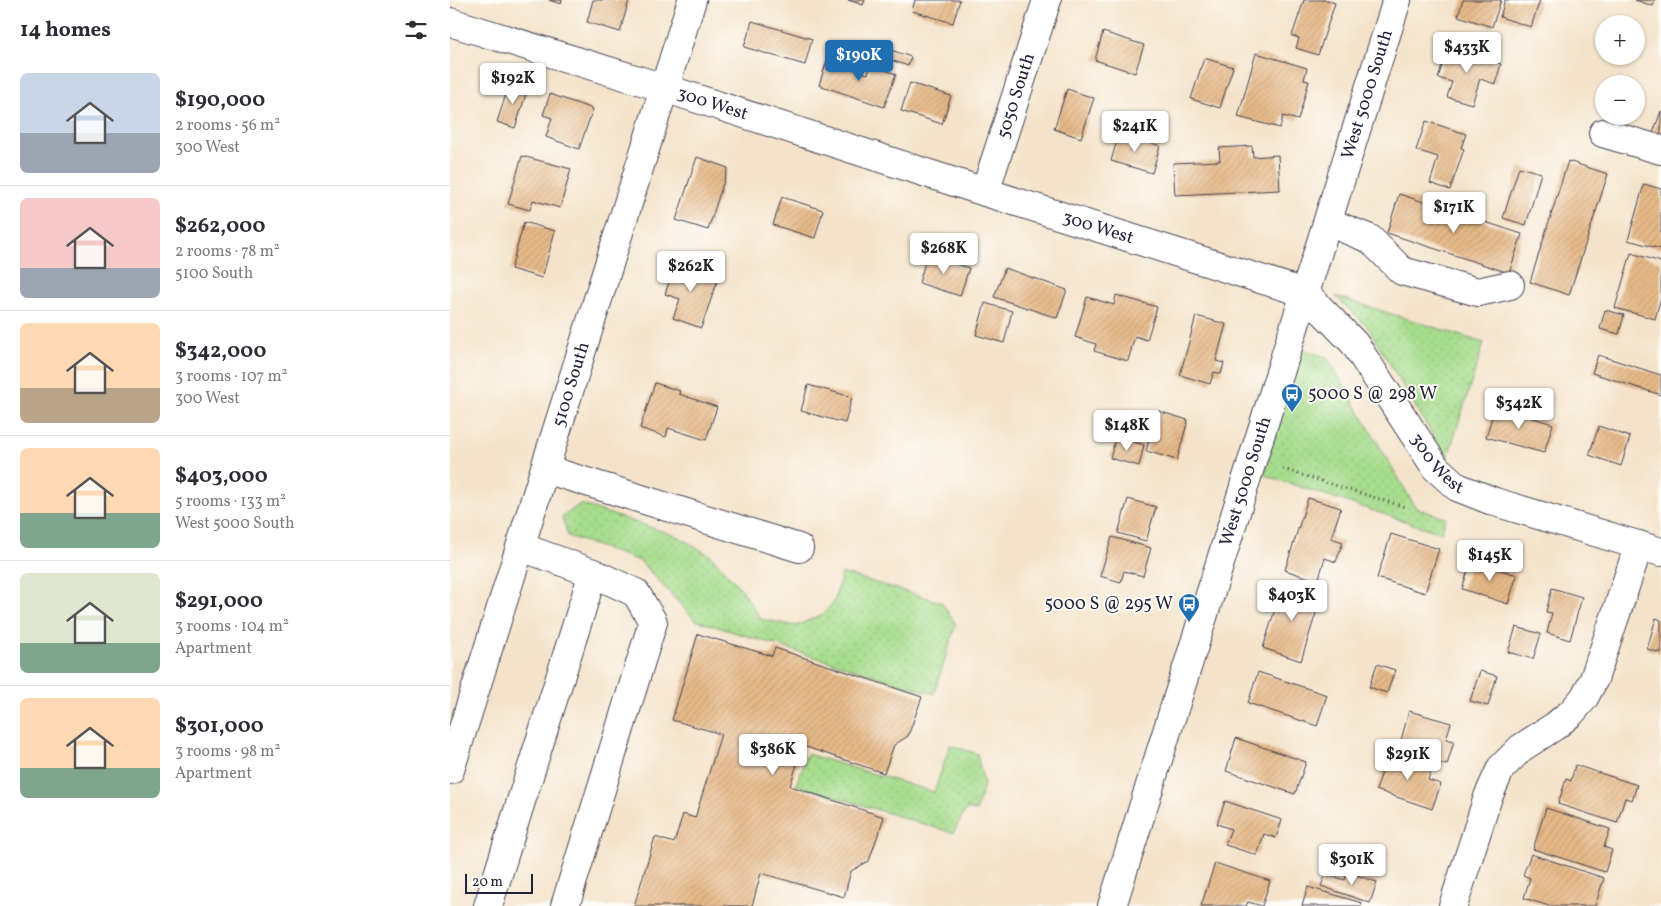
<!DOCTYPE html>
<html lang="en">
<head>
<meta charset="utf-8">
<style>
	body { margin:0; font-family:Vollkorn,serif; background:#f2f2f3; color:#2b2b33; height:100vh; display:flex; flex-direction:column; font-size:19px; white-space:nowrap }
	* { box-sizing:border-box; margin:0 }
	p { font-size:16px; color:#7c7c81 }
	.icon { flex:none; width:28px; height:28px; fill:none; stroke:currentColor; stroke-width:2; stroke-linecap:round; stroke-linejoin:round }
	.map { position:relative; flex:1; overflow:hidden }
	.details { display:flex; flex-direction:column; background:#fff; width:450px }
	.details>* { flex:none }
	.tools { position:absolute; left:1145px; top:15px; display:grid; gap:10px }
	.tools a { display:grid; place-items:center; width:50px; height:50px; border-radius:50%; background:#fff; box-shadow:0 1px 4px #0004; font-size:25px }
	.scale { position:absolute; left:15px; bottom:12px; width:68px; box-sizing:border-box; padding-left:5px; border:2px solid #22223b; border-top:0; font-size:14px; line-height:18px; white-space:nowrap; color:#22223b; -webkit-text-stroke:4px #fdfcf7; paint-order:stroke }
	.price { position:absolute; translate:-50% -42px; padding:0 11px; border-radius:5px; background:#fff; color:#222; font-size:16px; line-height:32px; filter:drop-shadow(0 1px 2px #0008) }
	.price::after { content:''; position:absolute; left:50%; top:30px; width:15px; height:11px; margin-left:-8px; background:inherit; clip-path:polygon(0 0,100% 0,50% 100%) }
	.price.active { background:#1f6fb2; color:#fff }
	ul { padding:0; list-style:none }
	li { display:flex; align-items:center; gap:15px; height:125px; padding:0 20px }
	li+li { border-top:1px solid #e1e1e2 }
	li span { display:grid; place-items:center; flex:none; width:140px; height:100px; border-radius:8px; color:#555 }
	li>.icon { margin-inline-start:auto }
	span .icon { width:60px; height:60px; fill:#fffc; stroke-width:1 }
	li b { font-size:21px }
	h2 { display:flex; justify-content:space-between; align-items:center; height:60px; padding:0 20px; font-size:21px }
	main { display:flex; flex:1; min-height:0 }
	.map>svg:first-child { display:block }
</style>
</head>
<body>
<main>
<section class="details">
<h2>14 homes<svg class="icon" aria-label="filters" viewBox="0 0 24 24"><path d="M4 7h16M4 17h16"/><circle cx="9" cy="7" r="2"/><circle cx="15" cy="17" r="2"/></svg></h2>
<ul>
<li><span style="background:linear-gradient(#c9d6e8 60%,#9aa5b1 0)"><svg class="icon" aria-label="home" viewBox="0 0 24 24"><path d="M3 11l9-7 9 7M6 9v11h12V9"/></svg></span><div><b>$190,000</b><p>2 rooms · 56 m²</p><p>300 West</p></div></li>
<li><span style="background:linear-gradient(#f6c9c9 70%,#9aa5b1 0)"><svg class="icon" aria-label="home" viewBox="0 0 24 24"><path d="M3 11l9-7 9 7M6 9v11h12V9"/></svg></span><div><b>$262,000</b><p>2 rooms · 78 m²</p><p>5100 South</p></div></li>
<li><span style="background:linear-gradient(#ffd9b3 65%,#b9a48a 0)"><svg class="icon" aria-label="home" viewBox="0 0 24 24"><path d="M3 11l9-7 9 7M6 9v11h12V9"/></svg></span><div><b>$342,000</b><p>3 rooms · 107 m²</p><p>300 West</p></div></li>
<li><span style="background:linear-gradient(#ffd9b3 65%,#7fa58c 0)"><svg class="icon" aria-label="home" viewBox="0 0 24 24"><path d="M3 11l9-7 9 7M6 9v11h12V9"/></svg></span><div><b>$403,000</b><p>5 rooms · 133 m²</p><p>West 5000 South</p></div></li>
<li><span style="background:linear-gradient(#dfe7d0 70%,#7fa58c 0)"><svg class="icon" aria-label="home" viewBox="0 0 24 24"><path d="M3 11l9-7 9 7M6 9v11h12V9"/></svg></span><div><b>$291,000</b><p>3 rooms · 104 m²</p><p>Apartment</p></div></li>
<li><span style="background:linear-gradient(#ffd9b3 70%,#7fa58c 0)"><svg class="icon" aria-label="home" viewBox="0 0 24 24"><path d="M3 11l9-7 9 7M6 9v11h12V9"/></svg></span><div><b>$301,000</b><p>3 rooms · 98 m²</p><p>Apartment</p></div></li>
</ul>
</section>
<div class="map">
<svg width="1211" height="906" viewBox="0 0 1211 906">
	<defs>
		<pattern id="green-dots" width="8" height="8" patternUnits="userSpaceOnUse" patternTransform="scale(1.25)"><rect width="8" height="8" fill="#a6dc8c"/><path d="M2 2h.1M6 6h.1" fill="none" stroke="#8fbc7a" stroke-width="1.8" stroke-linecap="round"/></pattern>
		<pattern id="building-hatch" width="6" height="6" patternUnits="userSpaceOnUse" patternTransform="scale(1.25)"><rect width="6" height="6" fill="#e6b988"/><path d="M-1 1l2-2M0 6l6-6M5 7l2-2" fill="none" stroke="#c59f76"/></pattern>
	</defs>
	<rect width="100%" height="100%" fill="#fdfcf7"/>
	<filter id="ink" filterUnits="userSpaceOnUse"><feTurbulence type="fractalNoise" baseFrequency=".02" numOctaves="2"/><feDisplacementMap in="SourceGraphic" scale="10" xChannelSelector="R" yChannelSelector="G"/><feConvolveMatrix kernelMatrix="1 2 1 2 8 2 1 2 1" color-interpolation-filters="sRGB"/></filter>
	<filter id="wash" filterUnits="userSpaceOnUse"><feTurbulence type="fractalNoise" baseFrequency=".0096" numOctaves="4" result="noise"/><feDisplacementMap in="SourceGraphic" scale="20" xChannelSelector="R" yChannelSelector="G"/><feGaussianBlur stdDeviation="1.12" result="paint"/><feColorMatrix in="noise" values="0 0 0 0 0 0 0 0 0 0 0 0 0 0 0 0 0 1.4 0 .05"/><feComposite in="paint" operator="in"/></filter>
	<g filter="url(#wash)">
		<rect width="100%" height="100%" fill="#f4e3ca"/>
		<path fill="url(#green-dots)" stroke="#647f64" d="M885,296L1034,343L997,459L917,326Z
			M850,349L877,357L966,508L996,518L991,533L814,475Z
			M130,504L227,536L261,556L292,590L311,619L346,626L373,614L384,602L392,573L491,602L506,624L484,694L245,620L190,561L118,536L112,517Z
			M500,745L527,754L534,785L526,811L517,809L513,814L503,833L346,785L357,754L484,792Z"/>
		<g id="blocks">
			<path fill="url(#building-hatch)" d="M99,0H112L111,4Z
				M143,0H179L170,32L137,22Z
				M398,0H415L413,5Z
				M465,0H510L503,23L462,11Z
				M854,0H877L885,3L868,55L846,48L849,38L842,36Z
				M1013,0H1051L1042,27L1008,16Z
				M1055,0H1090L1081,27L1050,17Z
				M1185,0H1205L1203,6Z
				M302,21L362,39L355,65L294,47Z
				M653,32L694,45L685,73L645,60Z
				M427,45L461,57L458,66L424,54Z
				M998,47L1051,64L1045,84L1030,79L1022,104L997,97L1002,82L988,78Z
				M806,53L857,68L854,80L859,81L848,120L833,116L830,128L788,117Z
				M754,58L783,67L770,108L741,99Z
				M377,60L418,74L421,65L446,74L434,107L369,85Z
				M60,82L78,88L65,128L47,122Z
				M460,83L501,96L492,124L451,111Z
				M617,89L644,98L631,138L604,129Z
				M100,94L143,109L129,149L96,137L102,118L93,115Z
				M1211,111V136L1203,133Z
				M976,121L1016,134L1011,148L1014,149L1000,190L980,183L988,157L966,150Z
				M669,133L710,146L702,173L661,161Z
				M802,146L803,157L828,155L830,190L725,195L723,163L770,161L769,148Z
				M72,156L121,169L110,208L83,200L80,210L58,204Z
				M247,157L278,168L258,230L226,220Z
				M1118,161L1158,174L1119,295L1080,282Z
				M1069,167L1091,173L1076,225L1053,218Z
				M1194,184L1211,189V249L1178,240Z
				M949,194L1072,234L1059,273L937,233Z
				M332,197L373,210L365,238L323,225Z
				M74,222L105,231L92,278L61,269Z
				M1181,253L1211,262V297L1205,319L1165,308Z
				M477,255L519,268L510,296L469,283Z
				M227,259L241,264L240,270L268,279L251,328L223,318L230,299L215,294Z
				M555,268L617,290L607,318L544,297Z
				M666,295L707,307L697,340L685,336L678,361L644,351L646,344L625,337L637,297L664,305Z
				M535,303L562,311L554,343L526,335Z
				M1155,310L1174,315L1169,334L1150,329Z
				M746,316L776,324L766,361L774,363L771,374L764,372L760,384L730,375Z
				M1148,355L1211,375V395L1142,373Z
				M205,383L230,391L229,394L267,407L256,440L218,428L216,437L190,428Z
				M358,385L402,397L395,423L351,411Z
				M1045,407L1103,424L1094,453L1036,437Z
				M708,411L738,420L727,460L696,451Z
				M1149,426L1180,437L1171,466L1139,455Z
				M666,437L694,445L689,466L660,458Z
				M858,498L891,508L881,538L893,542L886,562L875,558L868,581L835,570Z
				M678,499L706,507L696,541L668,533Z
				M941,534L989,549L975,593L927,578Z
				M662,537L701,548L693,576L674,571L671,582L650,576Z
				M1021,561L1067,575L1058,604L1012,589Z
				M833,584L871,597L851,661L813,648Z
				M1102,588L1132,597L1120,640L1097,633L1102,613L1096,612Z
				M1206,618L1211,620V653L1197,649Z
				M1066,627L1091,634L1083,659L1058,652Z
				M248,634L322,656L325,648L472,697L458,736L444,745L434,773L353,746L340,786L434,817L419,861L401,871L394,897L311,873L302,906H184L205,837L224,843L233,814L245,818L271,734L222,720Z
				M927,664L945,670L937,693L919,687Z
				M1030,671L1047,676L1038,706L1020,701Z
				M808,672L877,695L867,726L798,703Z
				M959,711L1001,723L996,739L1004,741L997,765L948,751Z
				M786,738L856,762L845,794L776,771Z
				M939,752L982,767L978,780L991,784L982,809L926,790Z
				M1125,765L1187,785L1182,800L1175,798L1167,823L1108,804L1116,779L1121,781Z
				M775,801L832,820L826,838L814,834L807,855L775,845L781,829L767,824Z
				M1096,808L1160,829L1154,847L1162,850L1155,872L1083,849Z
				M1081,854L1154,878L1145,906H1099L1074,898L1080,878L1073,875Z
				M765,863L820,881L812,906L798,902L796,906H751Z
				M897,872L927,882L920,903L871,886L876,874L895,880Z
				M858,887L912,903L911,906H852Z"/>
		</g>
	</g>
	<g filter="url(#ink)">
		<use href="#blocks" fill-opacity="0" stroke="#423f50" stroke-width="1"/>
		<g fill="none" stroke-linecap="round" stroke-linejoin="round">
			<g stroke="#423f50" stroke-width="30">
				<g id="minor">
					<path d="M1153,133L1211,150"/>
					<path id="s1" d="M535,192L597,0"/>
					<path d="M878,222L920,239L952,271L1028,292L1060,285"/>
					<path id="s2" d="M855,293L947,0"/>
					<path d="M95,469L349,548"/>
					<path id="s3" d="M0,770L242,0"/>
					<path d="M38,906L143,573L71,547"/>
					<path d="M115,906L203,622L186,593L143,573"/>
					<path d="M1003,906L1038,797L1051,768L1071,748L1105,726L1121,713L1134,698L1144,679L1189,545"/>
				</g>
			</g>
			<g stroke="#423f50" stroke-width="30">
				<g id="major">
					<path id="s4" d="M0,22L214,88L535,192L855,293L904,343L986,468L1007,487L1045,502L1211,552"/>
					<path id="s5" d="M662,906L855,293"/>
				</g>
			</g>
			<path stroke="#423f50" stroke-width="3" stroke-dasharray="1 4" stroke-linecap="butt" d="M833,469L955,507"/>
			<use href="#minor" stroke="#fff" stroke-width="28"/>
			<use href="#major" stroke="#fff" stroke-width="28"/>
		</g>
	</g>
	<defs>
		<g id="bus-pin" transform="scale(1.125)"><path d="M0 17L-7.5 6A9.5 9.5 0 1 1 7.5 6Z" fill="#1f6fb2" stroke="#fdfcf7"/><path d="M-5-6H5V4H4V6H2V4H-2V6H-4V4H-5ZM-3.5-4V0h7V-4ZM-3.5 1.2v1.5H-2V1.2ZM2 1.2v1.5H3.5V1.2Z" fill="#fff"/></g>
	</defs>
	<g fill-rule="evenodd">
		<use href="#bus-pin" x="842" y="394"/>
		<use href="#bus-pin" x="739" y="604"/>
	</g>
	<g text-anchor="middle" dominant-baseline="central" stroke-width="4" stroke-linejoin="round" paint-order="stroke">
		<g font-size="18" fill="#22223b" stroke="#fdfcf7">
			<text stroke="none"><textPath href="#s2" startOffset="208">West 5000 South</textPath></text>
			<text stroke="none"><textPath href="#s1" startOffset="101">5050 South</textPath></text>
			<text stroke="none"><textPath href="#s4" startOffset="275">300 West</textPath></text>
			<text stroke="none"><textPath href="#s4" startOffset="680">300 West</textPath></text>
			<text stroke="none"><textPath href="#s3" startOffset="404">5100 South</textPath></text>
			<text stroke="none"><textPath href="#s4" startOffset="1114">300 West</textPath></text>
			<text stroke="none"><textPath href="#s5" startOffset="445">West 5000 South</textPath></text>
		</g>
		<g font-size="18" fill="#22223b" stroke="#fdfcf7" text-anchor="start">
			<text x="858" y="394">5000 S @ 298 W</text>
			<text x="723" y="604" text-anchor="end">5000 S @ 295 W</text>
		</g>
	</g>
</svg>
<div class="tools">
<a>+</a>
<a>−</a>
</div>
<div class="scale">20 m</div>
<b class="price" style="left:1017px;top:74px">$433K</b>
<b class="price active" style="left:409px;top:82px">$190K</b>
<b class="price" style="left:63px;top:105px">$192K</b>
<b class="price" style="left:685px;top:153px">$241K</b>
<b class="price" style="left:1004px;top:234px">$171K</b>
<b class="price" style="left:494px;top:275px">$268K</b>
<b class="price" style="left:241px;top:293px">$262K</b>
<b class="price" style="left:1069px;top:430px">$342K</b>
<b class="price" style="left:677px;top:452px">$148K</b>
<b class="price" style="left:1040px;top:582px">$145K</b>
<b class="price" style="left:842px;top:622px">$403K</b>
<b class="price" style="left:323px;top:776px">$386K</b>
<b class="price" style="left:958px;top:781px">$291K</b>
<b class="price" style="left:902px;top:886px">$301K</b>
</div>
</main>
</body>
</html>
